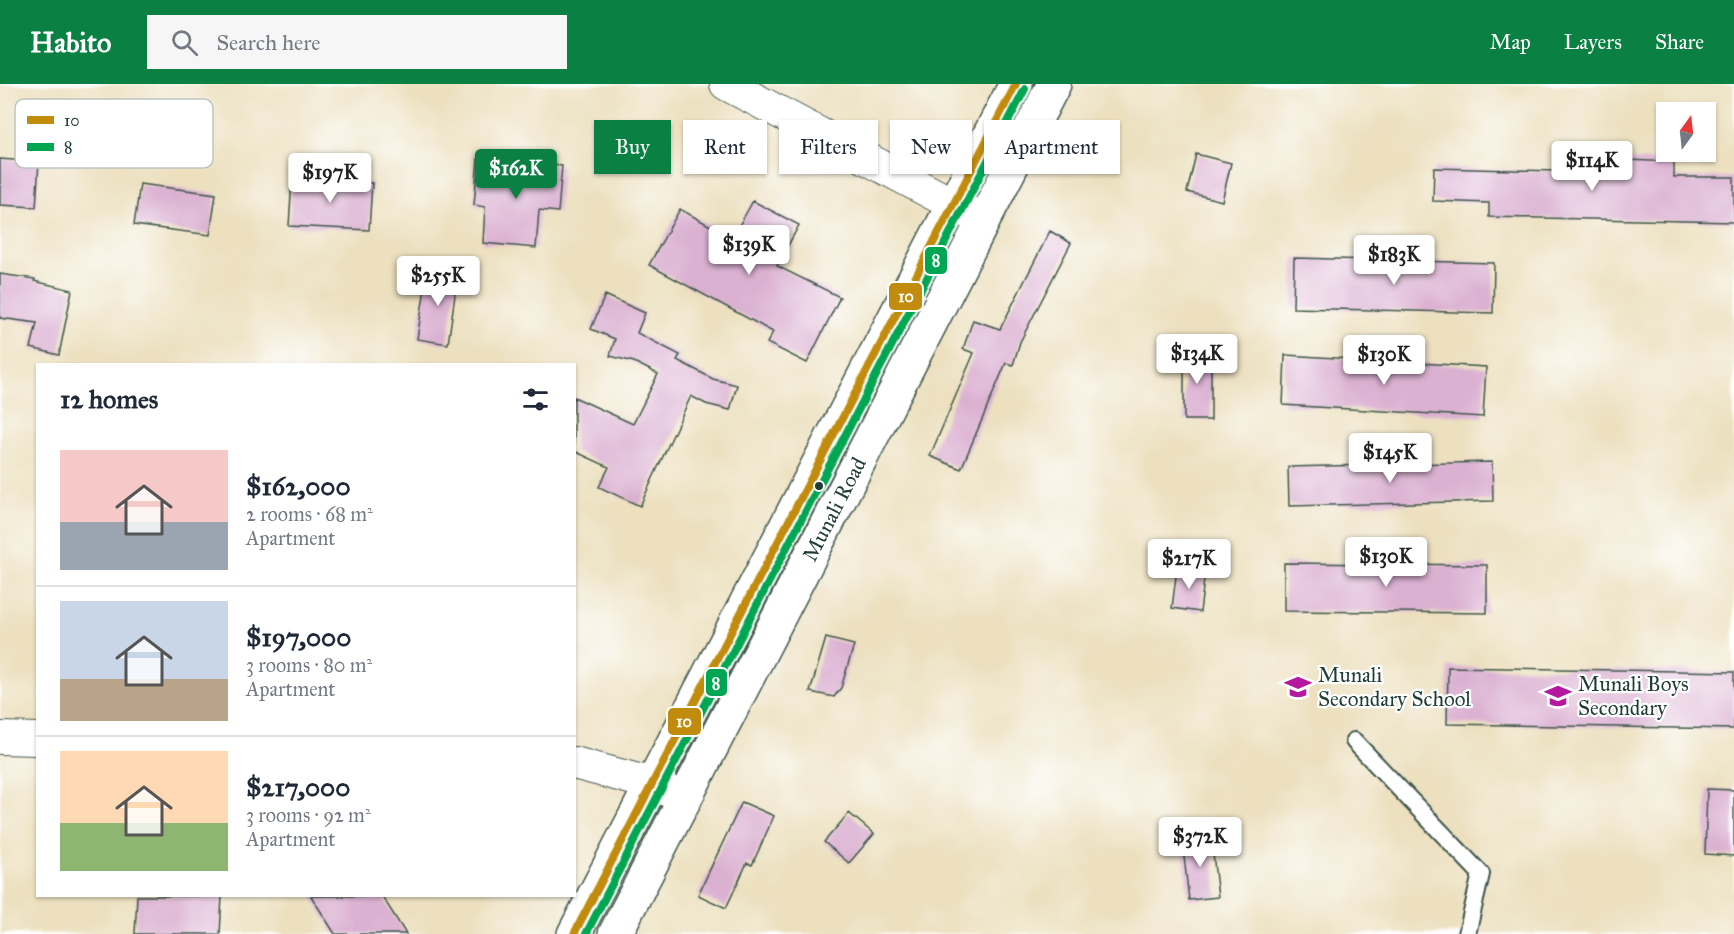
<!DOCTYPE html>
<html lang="en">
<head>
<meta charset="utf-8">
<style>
	body { margin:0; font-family:"IM FELL Great Primer",serif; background:#f6f6f7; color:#1f2937; height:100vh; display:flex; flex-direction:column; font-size:22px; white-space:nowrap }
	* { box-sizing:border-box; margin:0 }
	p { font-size:20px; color:#747a83 }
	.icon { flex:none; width:33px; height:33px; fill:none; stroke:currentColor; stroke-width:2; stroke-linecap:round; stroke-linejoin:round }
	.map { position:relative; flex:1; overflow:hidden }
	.side { position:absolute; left:36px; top:279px; width:540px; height:534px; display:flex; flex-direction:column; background:#fff; border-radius:0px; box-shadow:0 2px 4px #0004 }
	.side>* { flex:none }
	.guide { position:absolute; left:594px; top:36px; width:570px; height:54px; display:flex; gap:12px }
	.needle { width:39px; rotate:15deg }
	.fabs { position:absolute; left:1656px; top:18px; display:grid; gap:12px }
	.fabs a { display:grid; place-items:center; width:60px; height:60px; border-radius:0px; background:#fff; box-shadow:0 2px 4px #0004; font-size:30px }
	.price { position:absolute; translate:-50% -51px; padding:0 14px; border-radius:6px; background:#fff; color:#222; font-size:20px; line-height:39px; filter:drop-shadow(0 2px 3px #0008) }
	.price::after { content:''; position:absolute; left:50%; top:36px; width:18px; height:14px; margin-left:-9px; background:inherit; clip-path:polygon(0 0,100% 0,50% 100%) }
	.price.selected { background:#0b8043; color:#fff }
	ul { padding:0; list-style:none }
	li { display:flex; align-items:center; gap:18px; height:150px; padding:0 24px }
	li+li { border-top:2px solid #e0e1e3 }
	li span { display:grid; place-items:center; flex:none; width:168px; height:120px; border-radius:0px; color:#555 }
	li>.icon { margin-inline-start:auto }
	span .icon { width:72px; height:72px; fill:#fffc; stroke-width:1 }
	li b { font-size:26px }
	h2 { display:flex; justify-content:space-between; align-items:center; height:72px; padding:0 24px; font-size:26px }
	.tag { padding:0 21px; border-radius:0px; background:#fff; box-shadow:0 2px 4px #0004; font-size:21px; line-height:54px }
	.tag.selected { background:#0b8043; color:#fff }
	header { display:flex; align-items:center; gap:36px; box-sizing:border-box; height:84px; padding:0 30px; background:#0b8043; color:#fff }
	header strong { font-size:28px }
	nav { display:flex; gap:33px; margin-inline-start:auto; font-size:21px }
	.search { width:420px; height:54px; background:#f6f6f7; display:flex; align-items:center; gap:15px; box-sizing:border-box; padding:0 21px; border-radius:0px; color:#747a83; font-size:22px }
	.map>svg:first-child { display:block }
</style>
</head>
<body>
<header>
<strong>Habito</strong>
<div class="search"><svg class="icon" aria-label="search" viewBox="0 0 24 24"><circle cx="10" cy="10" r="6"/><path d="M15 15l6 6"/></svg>Search here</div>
<nav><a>Map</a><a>Layers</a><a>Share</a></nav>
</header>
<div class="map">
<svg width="1734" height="850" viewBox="0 0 1734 850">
	<rect width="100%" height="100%" fill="#fff"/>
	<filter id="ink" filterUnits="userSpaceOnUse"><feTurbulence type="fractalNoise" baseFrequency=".0167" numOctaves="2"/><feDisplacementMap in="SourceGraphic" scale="12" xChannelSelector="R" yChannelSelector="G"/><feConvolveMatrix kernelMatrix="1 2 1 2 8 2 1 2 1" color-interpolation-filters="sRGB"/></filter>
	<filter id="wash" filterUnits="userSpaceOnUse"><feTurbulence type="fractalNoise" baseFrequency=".008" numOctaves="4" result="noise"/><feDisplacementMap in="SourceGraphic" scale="24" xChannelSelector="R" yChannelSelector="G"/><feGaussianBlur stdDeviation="1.35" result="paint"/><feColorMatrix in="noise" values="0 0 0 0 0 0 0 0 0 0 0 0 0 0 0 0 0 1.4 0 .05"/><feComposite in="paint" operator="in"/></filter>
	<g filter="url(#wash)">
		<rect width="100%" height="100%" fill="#ece0bf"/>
		<g id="blocks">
			<path fill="#dbb1d2" d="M1196,70L1231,79L1222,117L1187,108Z
				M1558,73L1674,78V93H1734V138L1489,133V119L1433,117L1434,84L1558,87Z
				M0,75L39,78L36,123L0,121Z
				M478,75L562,82L558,128L539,126L536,164L483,159L485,123L474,121Z
				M292,95L372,99L369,146L289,142Z
				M140,100L216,110L210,151L134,141Z
				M753,117L799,141L777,182L840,213L807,279L767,259L773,248L649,181L680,125L732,154Z
				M1050,147L1071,159L1020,258L1013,281L1006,279L961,385L930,372L974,269L963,265L973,236L1000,245Z
				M1294,174L1494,179L1493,229L1293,224Z
				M428,185L458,190L448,260L417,255Z
				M0,190L35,195L34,197L72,206L59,271L31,264L37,239L0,234Z
				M605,211L645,229L637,249L680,271L677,276L713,295L737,301L730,326L706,320L691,312L640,422L599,403L609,383L574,367V313L633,340L658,290L634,278L610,272L615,255L591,245Z
				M1184,265L1211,266V336H1184Z
				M1285,271L1486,283L1483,333L1283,321Z
				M1492,378L1493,417L1289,422L1288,383Z
				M1284,479L1487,481V529L1284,527Z
				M1177,484L1205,487L1200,528L1172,524Z
				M826,554L854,561L841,604L834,613L810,608Z
				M1448,583L1734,588V645L1447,640Z
				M1707,705L1734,706V772L1705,770Z
				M742,718L774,732L752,781L747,779L726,824L698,811Z
				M849,729L874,750L849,779L824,758Z
				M1211,752L1218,813L1189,816L1182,755Z
				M137,812H222L220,850H135Z
				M311,812H382L406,850H335Z"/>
		</g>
	</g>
	<g filter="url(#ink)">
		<use href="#blocks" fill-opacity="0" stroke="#3e5549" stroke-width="1.5"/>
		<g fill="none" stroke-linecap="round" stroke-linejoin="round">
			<g stroke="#3e5549" stroke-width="20">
				<path id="service" d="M1354,657L1481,790L1467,850"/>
			</g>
			<g stroke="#3e5549" stroke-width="34">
				<path id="minor" d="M726,0L977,133
					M0,654L38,655
					M574,679L653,700L686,715"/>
			</g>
			<g stroke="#3e5549" stroke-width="36">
				<g id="secondary">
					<path d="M574,850L1016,0"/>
					<path id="s1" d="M615,850L1054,0"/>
				</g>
			</g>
			<use href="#service" stroke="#fff" stroke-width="16"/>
			<use href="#minor" stroke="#fff" stroke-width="32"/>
			<use href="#secondary" stroke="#fff" stroke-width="33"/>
			<g stroke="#fff" stroke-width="12">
				<path id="bus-1" d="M574,850L1016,0"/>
			</g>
			<g stroke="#fff" stroke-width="12">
				<path id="bus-2" d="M586,850L1025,5"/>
			</g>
			<use href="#bus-1" stroke="#c18c0d" stroke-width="8"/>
			<use href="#bus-2" stroke="#00a651" stroke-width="8"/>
		</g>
	</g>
	<defs>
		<g id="school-bare" transform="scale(2.07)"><path d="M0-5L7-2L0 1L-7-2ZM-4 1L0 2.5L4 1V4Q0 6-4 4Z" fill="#b5179e" stroke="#fff" stroke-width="2.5" paint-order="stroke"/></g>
	</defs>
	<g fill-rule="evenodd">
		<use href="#school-bare" x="1298" y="603"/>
		<use href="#school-bare" x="1558" y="612"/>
	</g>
	<circle fill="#1f3d34" stroke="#fff" stroke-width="2" cx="819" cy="402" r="5"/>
	<g text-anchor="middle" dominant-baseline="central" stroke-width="4.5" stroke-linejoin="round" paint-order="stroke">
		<g font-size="21" fill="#1f3d34" stroke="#fff">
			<text stroke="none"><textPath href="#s1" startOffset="478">Munali Road</textPath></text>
		</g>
		<g font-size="21" fill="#1f3d34" stroke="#fff" text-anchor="start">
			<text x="1318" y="591">Munali<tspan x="1318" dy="24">Secondary School</tspan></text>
			<text x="1578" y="600">Munali Boys<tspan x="1578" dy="24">Secondary</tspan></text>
		</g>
	</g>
	<rect x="15" y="15" width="198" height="69" rx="9" fill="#fff" stroke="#bcc5c2" stroke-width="1.5"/>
	<rect x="27" y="32" width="27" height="8" fill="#c18c0d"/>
	<rect x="27" y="59" width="27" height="8" fill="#00a651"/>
	<g font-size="16" fill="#1f3d34">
		<text x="64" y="42">10</text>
		<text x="64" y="69">8</text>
	</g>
	<g stroke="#fff" stroke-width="2">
		<rect x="924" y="162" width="24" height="29" rx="6" fill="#00a651"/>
		<rect x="888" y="198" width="35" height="29" rx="6" fill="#c18c0d"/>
		<rect x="705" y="584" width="23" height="29" rx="6" fill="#00a651"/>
		<rect x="667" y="623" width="35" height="29" rx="6" fill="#c18c0d"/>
	</g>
	<g font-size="16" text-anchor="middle" font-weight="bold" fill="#fff">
		<text x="936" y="182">8</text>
		<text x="906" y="218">10</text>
		<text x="716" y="605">8</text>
		<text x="684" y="643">10</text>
	</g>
</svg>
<div class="fabs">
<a><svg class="needle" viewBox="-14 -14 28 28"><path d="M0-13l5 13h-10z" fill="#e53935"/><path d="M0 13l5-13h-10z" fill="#747a83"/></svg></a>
</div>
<b class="price" style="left:1592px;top:108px">$114K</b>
<b class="price selected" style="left:516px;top:116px">$162K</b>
<b class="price" style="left:330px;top:120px">$197K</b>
<b class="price" style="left:749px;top:192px">$139K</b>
<b class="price" style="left:1394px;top:202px">$183K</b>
<b class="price" style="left:438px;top:223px">$255K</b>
<b class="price" style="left:1197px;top:301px">$134K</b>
<b class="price" style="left:1384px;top:302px">$130K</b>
<b class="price" style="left:1390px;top:400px">$145K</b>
<b class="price" style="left:1386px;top:504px">$130K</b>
<b class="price" style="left:1189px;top:506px">$217K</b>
<b class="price" style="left:1200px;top:784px">$372K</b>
<div class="guide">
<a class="tag selected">Buy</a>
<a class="tag">Rent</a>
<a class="tag">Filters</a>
<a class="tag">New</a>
<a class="tag">Apartment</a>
</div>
<section class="side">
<h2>12 homes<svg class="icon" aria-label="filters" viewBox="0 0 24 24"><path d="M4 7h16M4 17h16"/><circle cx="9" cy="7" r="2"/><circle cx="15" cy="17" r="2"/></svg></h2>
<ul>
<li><span style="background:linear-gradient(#f6c9c9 60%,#9aa5b1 0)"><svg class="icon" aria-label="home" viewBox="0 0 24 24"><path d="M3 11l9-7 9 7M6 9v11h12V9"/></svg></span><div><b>$162,000</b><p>2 rooms · 68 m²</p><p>Apartment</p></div></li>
<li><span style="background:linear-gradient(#c9d6e8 65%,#b9a48a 0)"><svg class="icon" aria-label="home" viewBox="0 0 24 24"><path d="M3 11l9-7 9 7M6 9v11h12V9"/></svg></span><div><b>$197,000</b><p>3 rooms · 80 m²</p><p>Apartment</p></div></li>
<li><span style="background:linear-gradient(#ffd9b3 60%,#8fb573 0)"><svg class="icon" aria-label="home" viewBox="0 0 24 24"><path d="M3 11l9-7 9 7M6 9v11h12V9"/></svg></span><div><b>$217,000</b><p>3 rooms · 92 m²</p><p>Apartment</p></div></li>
</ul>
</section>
</div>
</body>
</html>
